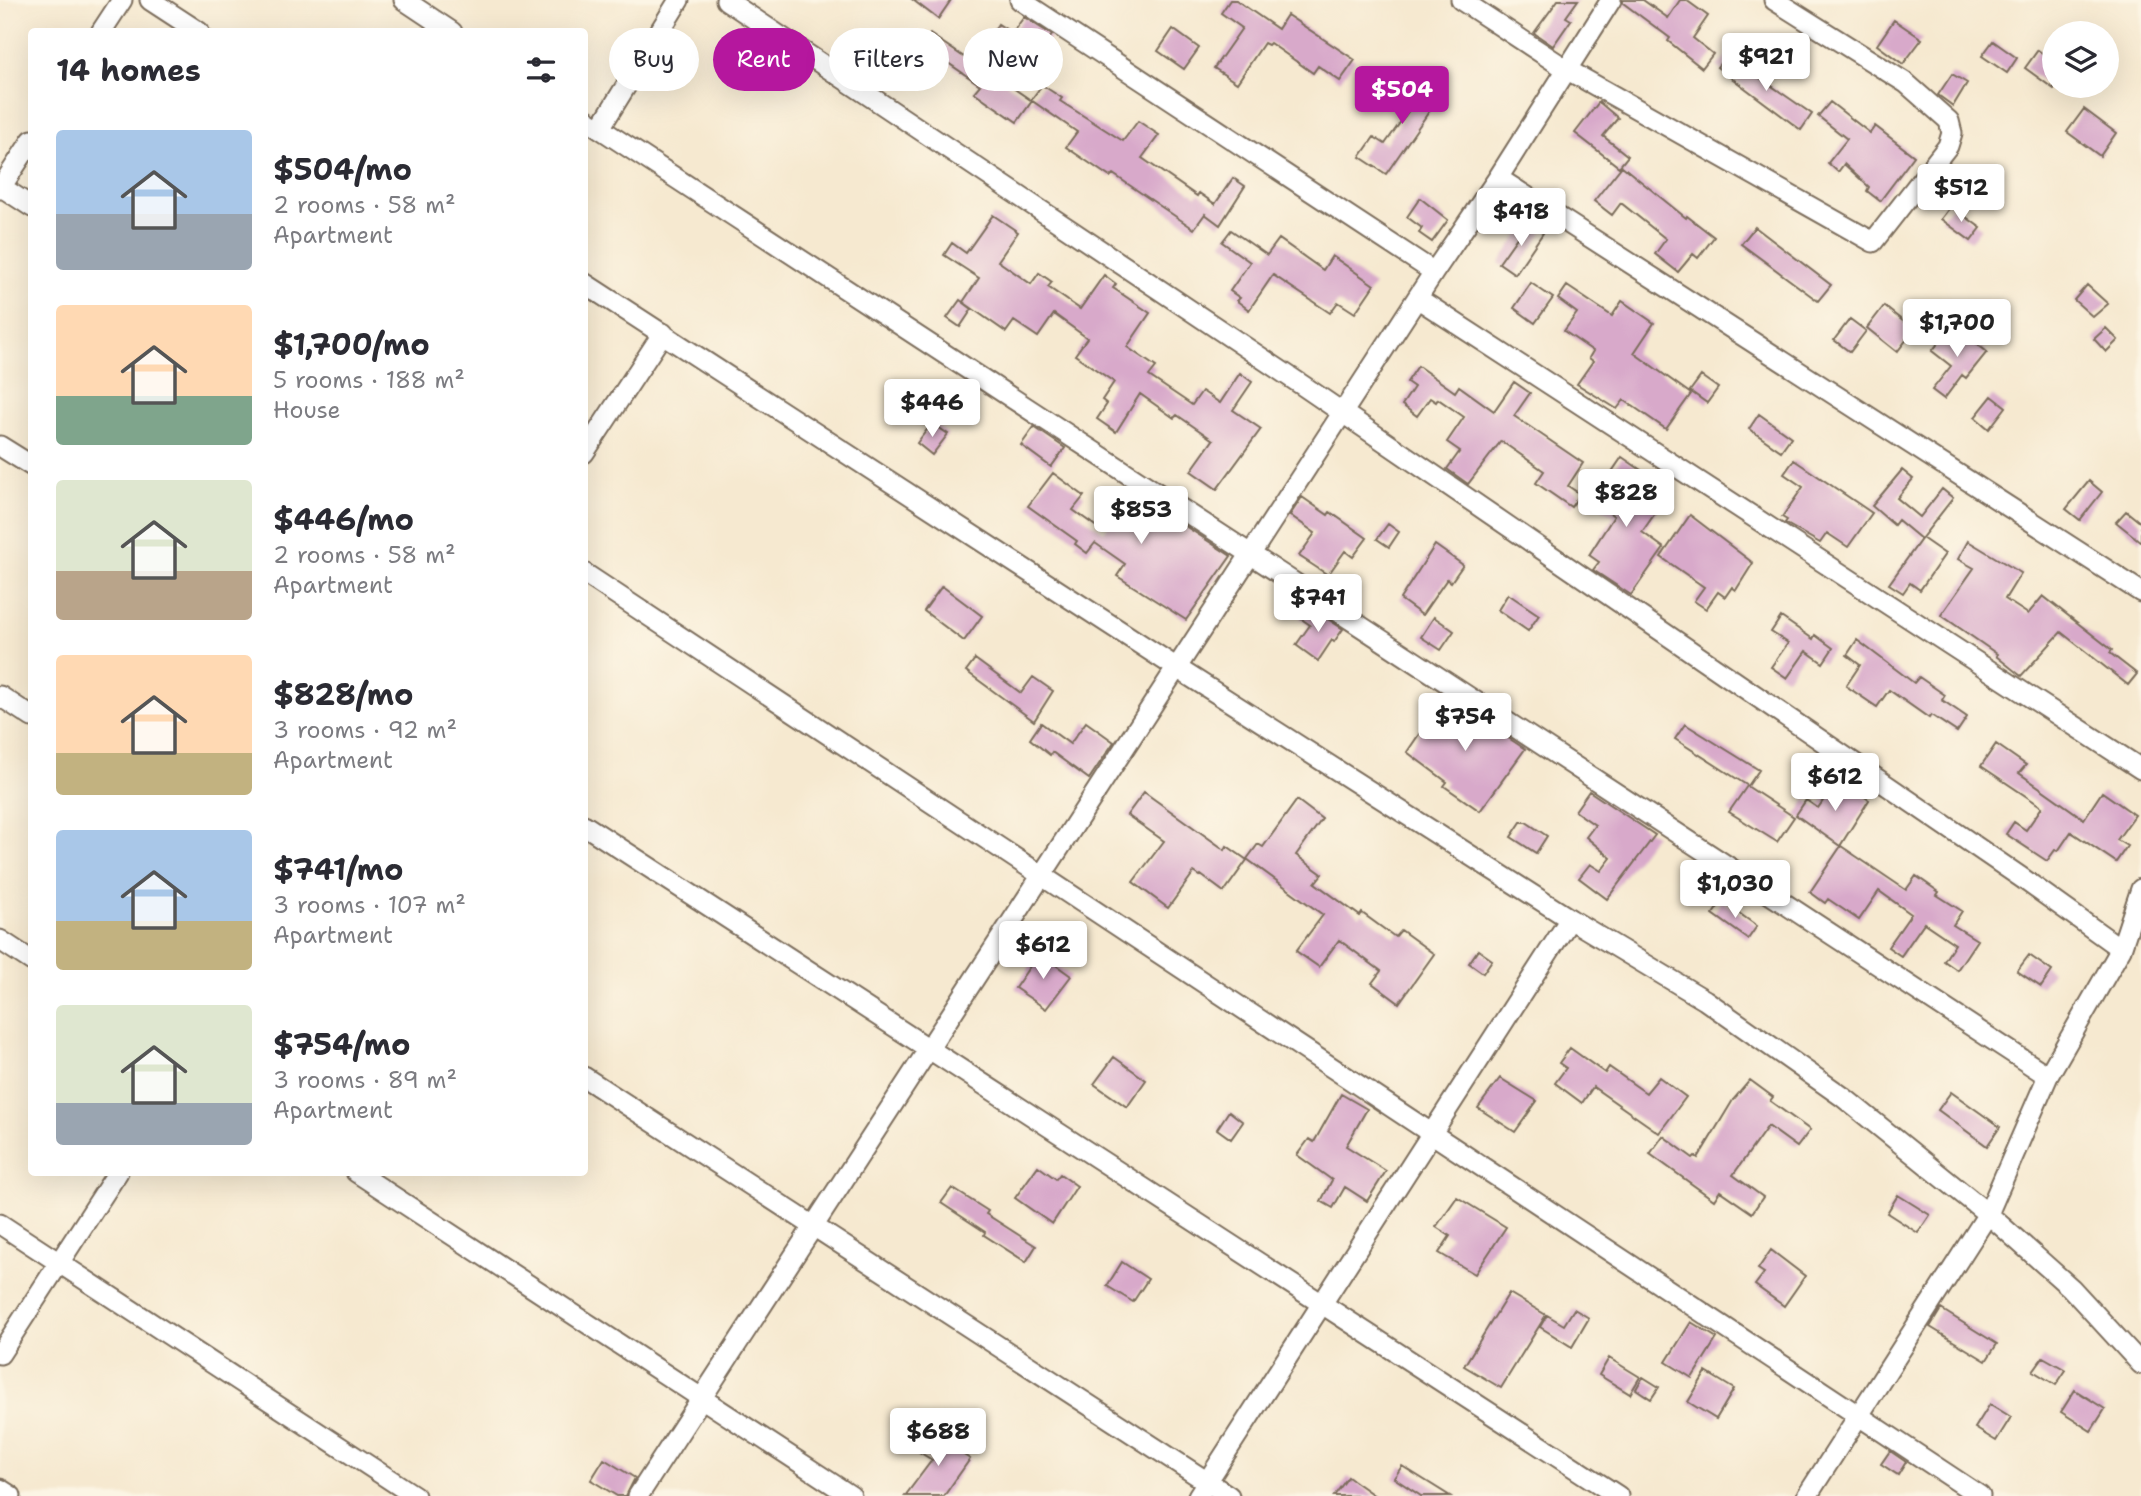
<!DOCTYPE html>
<html lang="en">
<head>
<meta charset="utf-8">
<style>
	body { margin:0; font-family:"Shantell Sans",sans-serif; background:#f2f2f3; color:#2b2b33; height:100vh; display:flex; flex-direction:column; font-size:26px; white-space:nowrap }
	* { box-sizing:border-box; margin:0 }
	p { font-size:23px; color:#7c7c81 }
	.icon { flex:none; width:38px; height:38px; fill:none; stroke:currentColor; stroke-width:2; stroke-linecap:round; stroke-linejoin:round }
	.map { position:relative; flex:1; overflow:hidden }
	.panel { position:absolute; left:28px; top:28px; width:560px; height:1148px; display:flex; flex-direction:column; background:#fff; border-radius:7px; box-shadow:0 7px 28px #0002 }
	.panel>* { flex:none }
	.top-card { position:absolute; left:609px; top:28px; width:665px; height:63px; display:flex; gap:14px }
	.fabs { position:absolute; left:2042px; top:21px; display:grid; gap:14px }
	.fabs a { display:grid; place-items:center; width:77px; height:77px; border-radius:50%; background:#fff; box-shadow:0 7px 28px #0002; font-size:35px }
	.price { position:absolute; translate:-50% -60px; padding:0 16px; border-radius:7px; background:#fff; color:#222; font-size:23px; line-height:46px; filter:drop-shadow(0 2px 4px #0008) }
	.price::after { content:''; position:absolute; left:50%; top:42px; width:21px; height:16px; margin-left:-10px; background:inherit; clip-path:polygon(0 0,100% 0,50% 100%) }
	.price.on { background:#b5179e; color:#fff }
	ul { padding:0; list-style:none }
	li { display:flex; align-items:center; gap:21px; height:175px; padding:0 28px }
	li span { display:grid; place-items:center; flex:none; width:196px; height:140px; border-radius:7px; color:#555 }
	li>.icon { margin-inline-start:auto }
	span .icon { width:84px; height:84px; fill:#fffc; stroke-width:1 }
	li b { font-size:30px }
	h2 { display:flex; justify-content:space-between; align-items:center; height:84px; padding:0 28px; font-size:30px }
	.tag { padding:0 24px; border-radius:32px; background:#fff; box-shadow:0 7px 28px #0002; font-size:24px; line-height:63px }
	.tag.on { background:#b5179e; color:#fff }
	.map>svg:first-child { display:block }
</style>
</head>
<body>
<div class="map">
<svg width="2141" height="1496" viewBox="0 0 2141 1496">
	<rect width="100%" height="100%" fill="#fcf5e5"/>
	<filter id="ink" filterUnits="userSpaceOnUse"><feTurbulence type="fractalNoise" baseFrequency=".0143" numOctaves="2"/><feDisplacementMap in="SourceGraphic" scale="14" xChannelSelector="R" yChannelSelector="G"/><feConvolveMatrix kernelMatrix="1 2 1 2 8 2 1 2 1" color-interpolation-filters="sRGB"/></filter>
	<filter id="wash" filterUnits="userSpaceOnUse"><feTurbulence type="fractalNoise" baseFrequency=".00686" numOctaves="4" result="noise"/><feDisplacementMap in="SourceGraphic" scale="28" xChannelSelector="R" yChannelSelector="G"/><feGaussianBlur stdDeviation="1.57" result="paint"/><feColorMatrix in="noise" values="0 0 0 0 0 0 0 0 0 0 0 0 0 0 0 0 0 1.4 0 .05"/><feComposite in="paint" operator="in"/></filter>
	<g filter="url(#wash)">
		<rect width="100%" height="100%" fill="#f6e9d0"/>
		<g id="blocks">
			<path fill="#d8a9ca" d="M913,0H951L938,19Z
				M1230,0H1236L1278,29L1287,15L1355,60L1340,81L1318,66L1313,73L1270,43L1268,45L1264,43L1237,83L1214,68L1242,28L1221,13Z
				M1558,0H1578L1566,17L1571,20L1553,46L1534,33Z
				M1623,0H1643L1668,18L1680,0H1686L1708,16L1693,38L1713,54L1702,68L1668,41L1670,38L1623,3Z
				M1024,17L1052,35L1043,48L1041,46L1032,60L1006,42L987,70L1032,101L1017,122L974,92L980,85L922,45L930,34L964,57L971,47L979,53L998,24L1012,33Z
				M1894,20L1922,39L1903,64L1877,45Z
				M1173,29L1199,48L1184,69L1158,51Z
				M1993,41L2017,58L2007,73L1982,56Z
				M2038,50L2054,62V89L2025,68Z
				M1727,55L1812,114L1801,130L1717,67Z
				M1952,74L1967,83L1953,106L1938,95Z
				M1410,77L1439,97L1386,174L1360,157L1374,137L1385,144L1409,110L1395,100Z
				M1042,85L1062,98L1060,101L1123,141L1138,121L1159,135L1142,158L1197,196L1199,193L1215,204L1233,178L1245,186L1220,225L1205,214L1194,229L1113,174L1110,177L1066,147L1077,132L1031,100Z
				M1599,102L1618,118L1603,136L1628,156L1619,167L1575,133Z
				M1830,102L1870,133L1875,126L1914,156L1880,201L1867,191L1869,187L1844,164L1838,172L1828,163L1847,139L1818,116Z
				M2084,109L2116,133L2100,156L2067,132Z
				M1622,166L1686,218L1687,216L1714,237L1698,258L1693,254L1678,272L1655,254L1666,239L1621,203L1612,215L1594,201Z
				M1420,198L1448,220L1432,242L1419,233L1422,228L1407,217Z
				M1951,206L1981,228L1971,241L1941,219Z
				M993,215L1018,232L998,261L1031,284L1039,273L1052,282L1048,287L1080,309L1104,275L1116,284L1113,288L1150,313L1127,347L1156,367L1149,376L1192,405L1202,391L1220,403L1240,373L1252,382L1233,410L1261,429L1217,489L1191,471L1213,440L1177,415L1174,418L1140,394L1116,432L1097,419L1107,404L1102,400L1114,382L1075,355L1087,338L1054,314L1038,337L1014,321L1006,332L963,302L979,278L944,255L952,243L966,253Z
				M1528,222L1543,233L1515,274L1499,263Z
				M1755,227L1831,285L1818,301L1741,244Z
				M1231,230L1267,255L1279,239L1323,270L1332,256L1374,285L1355,313L1338,302L1330,313L1273,275L1249,310L1237,301L1240,298L1230,291L1250,262L1222,242Z
				M1531,283L1553,298L1535,323L1514,308Z
				M2087,285L2108,304L2093,317L2074,300Z
				M1567,286L1612,316L1622,301L1654,323L1634,353L1691,394L1666,429L1624,400L1617,409L1577,384L1593,361L1589,358L1593,351L1564,331L1577,313L1558,299Z
				M960,300L972,309L960,327L947,318Z
				M1884,306L1914,330L1897,352L1867,328Z
				M1850,319L1866,331L1850,352L1834,340Z
				M1953,325L1987,352L1966,378L1962,375L1944,399L1932,390L1951,366L1932,351Z
				M2106,328L2118,340L2106,352L2094,339Z
				M1418,366L1455,392L1459,386L1494,411L1514,382L1530,393L1514,416L1583,463L1568,486L1580,494L1571,507L1536,483L1544,471L1501,441L1468,484L1447,469L1460,451L1447,442L1464,417L1438,399L1436,402L1430,398L1417,416L1402,405L1414,387L1407,382Z
				M1701,376L1718,388L1707,403L1690,391Z
				M1992,396L2006,407L1989,429L1975,417Z
				M1759,414L1791,437L1781,451L1749,429Z
				M932,423L948,434L932,455L917,443Z
				M1034,427L1065,448L1051,467L1021,445Z
				M1622,457L1641,470L1634,481L1663,502L1642,532L1664,548L1631,595L1593,570L1599,562L1589,555L1614,516L1592,501Z
				M1794,460L1872,513L1848,547L1827,533L1820,543L1785,523L1787,520L1782,517L1803,487L1784,474Z
				M1902,470L1913,479L1897,498L1920,517L1942,489L1953,498L1921,539L1898,520L1894,525L1872,506Z
				M1053,473L1084,496L1073,510L1104,532L1133,492L1231,556L1186,620L1117,576L1125,564L1095,543L1087,553L1075,544L1077,541L1028,506Z
				M2089,481L2102,492L2080,520L2066,509Z
				M1302,497L1328,515L1330,512L1367,538L1353,557L1345,551L1328,575L1299,556L1315,533L1290,515Z
				M2126,511L2141,523V542L2116,522Z
				M1690,515L1753,563L1736,590L1732,587L1725,597L1718,592L1706,609L1694,601L1704,587L1661,557Z
				M1388,524L1399,532L1389,547L1377,539Z
				M1922,538L1945,554L1920,590L1910,583L1903,593L1889,584Z
				M1968,541L2021,573L2005,599L2028,614L2043,596L2112,650L2110,653L2137,674L2128,685L2061,632L2021,676L1996,656L1997,654L1941,615L1974,568L1958,559Z
				M1435,545L1463,565L1451,582L1447,579L1422,615L1400,599Z
				M942,586L982,616L964,641L924,611Z
				M1508,594L1539,615L1528,631L1498,610Z
				M1308,606L1343,629L1334,642L1332,640L1318,661L1296,645L1310,625L1300,618Z
				M1434,617L1454,631L1441,650L1421,637Z
				M1781,617L1813,639L1815,635L1833,648L1823,663L1806,651L1787,678L1771,667L1788,643L1771,632Z
				M1857,640L1914,683L1919,677L1945,695L1942,700L1967,717L1957,732L1931,715L1929,718L1889,690L1877,707L1846,686L1860,665L1847,655Z
				M975,659L1021,693L1033,677L1053,691L1034,721L966,671Z
				M1445,696L1525,749L1480,811L1444,786L1447,782L1407,752Z
				M1086,722L1114,742L1089,779L1052,752L1050,755L1030,739L1041,723L1070,744Z
				M1685,724L1759,770L1748,786L1675,739Z
				M1996,744L2026,765L2019,773L2084,819L2102,792L2135,815L2117,840L2127,846L2116,862L2071,832L2058,851L2055,850L2047,861L2006,834L2014,822L2026,830L2042,807L1981,766Z
				M1836,782L1854,794L1856,791L1869,800L1840,846L1796,815L1806,800L1818,808Z
				M1747,786L1794,817L1777,842L1729,812Z
				M1589,791L1655,835L1607,899L1579,878L1590,864L1601,871L1611,858L1586,837L1595,825L1575,811Z
				M1144,792L1225,850L1227,846L1247,860L1224,892L1201,875L1200,876L1194,872L1168,908L1133,882L1164,841L1127,815Z
				M1297,800L1322,819L1296,855L1322,874L1315,883L1360,916L1362,913L1395,937L1401,930L1434,954L1399,1003L1372,983L1381,971L1339,940L1319,967L1296,951L1323,915L1247,859L1258,844L1263,847Z
				M1521,822H1526L1547,836L1536,853L1511,837Z
				M1841,846L1906,890L1916,876L1939,892L1937,895L1962,911L1953,925L1977,940L1957,970L1944,961L1955,944L1924,923L1901,956L1888,947L1911,914L1879,891L1859,920L1828,899L1825,903L1810,892Z
				M1722,901L1757,926L1748,939L1713,914Z
				M1478,950L1492,960L1483,973L1469,963Z
				M1039,953L1071,976L1046,1009L1015,988Z
				M2029,955L2052,971L2041,987L2017,971Z
				M1570,1048L1605,1073L1609,1067L1646,1093L1659,1077L1686,1097L1659,1133L1593,1087L1582,1103L1555,1083L1566,1068L1559,1063Z
				M1114,1057L1146,1080L1127,1107L1094,1084Z
				M1500,1078L1537,1101L1515,1132L1478,1108Z
				M1750,1080L1773,1097L1770,1101L1810,1130L1797,1147L1768,1126L1733,1175L1763,1197L1752,1213L1720,1191L1714,1200L1650,1154L1663,1136L1693,1158L1695,1156L1698,1158L1733,1100Z
				M1951,1092L2000,1127L1987,1146L1938,1110Z
				M1341,1094L1367,1109L1346,1146L1386,1171L1367,1201L1345,1187L1333,1208L1321,1201L1332,1180L1297,1155L1309,1139L1314,1142Z
				M1229,1111L1243,1122L1231,1139L1217,1129Z
				M1038,1166L1056,1179L1060,1174L1077,1186L1052,1224L1015,1198Z
				M952,1188L988,1211L986,1214L1036,1246L1026,1262L984,1235L985,1232L941,1203Z
				M1898,1195L1930,1215L1918,1233L1887,1213Z
				M1457,1197L1506,1227L1475,1274L1439,1253L1450,1236L1436,1227Z
				M1771,1250L1805,1276L1784,1306L1755,1285L1764,1273L1758,1269Z
				M1122,1262L1148,1279L1133,1302L1107,1286Z
				M1509,1293L1546,1315L1501,1388L1464,1366Z
				M1574,1309L1589,1318L1572,1347L1540,1327L1547,1315L1564,1325Z
				M1941,1309L1997,1344L1986,1361L1930,1327Z
				M1691,1322L1717,1338L1692,1378L1666,1362Z
				M2043,1357L2066,1370L2056,1385L2033,1371Z
				M1609,1358L1640,1377L1630,1394L1599,1375Z
				M1706,1372L1734,1389L1716,1419L1688,1402Z
				M1643,1377L1659,1387L1651,1399L1636,1389Z
				M2075,1390L2105,1409L2091,1431L2061,1412Z
				M1990,1404L2011,1417L1996,1441L1975,1428Z
				M928,1432L970,1459L944,1496H905L932,1460L916,1450Z
				M1890,1451L1906,1462L1898,1475L1881,1464Z
				M604,1459L635,1478L626,1496H617L591,1480Z
				M1402,1466L1450,1496H1421L1394,1478Z
				M1348,1477L1375,1496H1334Z"/>
		</g>
	</g>
	<g filter="url(#ink)">
		<use href="#blocks" fill-opacity="0" stroke="#7c6d5c" stroke-width="2"/>
		<g fill="none" stroke-linecap="round" stroke-linejoin="round">
			<g stroke="#7c6d5c" stroke-width="23">
				<path id="minor" d="M150,0L199,32
					M404,0L452,32
					M726,0L1305,387L2022,878L2121,949
					M1020,0L1434,272
					M1461,0L1566,69L1873,242L1948,146L1952,133L1949,121L1906,83L1774,0
					M101,32L122,0
					M584,118L2048,1076
					M600,128L679,0
					M1498,178L2141,592
					M0,186L32,207
					M0,189L32,140
					M584,283L1177,668L1570,919L1705,1000L1843,1097L1988,1214L2071,1288L2141,1364
					M1417,298L2141,769
					M0,446L32,466
					M584,453L663,333
					M584,573L1980,1496
					M0,696L32,717
					M584,825L1618,1496
					M0,940L32,961
					M584,1077L1229,1496
					M356,1172L851,1496
					M0,1224L415,1496
					M0,1354L118,1172
					M0,1489L11,1496
					M638,1496L1434,272L1498,178L1611,0
					M1198,1496L1570,919
					M1807,1496L1988,1214L2048,1076L2121,949L2141,889"/>
			</g>
			<use href="#minor" stroke="#fff" stroke-width="19"/>
		</g>
	</g>
</svg>
<div class="fabs">
<a><svg class="icon" aria-label="layers" viewBox="0 0 24 24"><path d="M12 4l9 5-9 5-9-5zM3 14l9 5 9-5"/></svg></a>
</div>
<b class="price" style="left:1766px;top:93px">$921</b>
<b class="price on" style="left:1402px;top:126px">$504</b>
<b class="price" style="left:1961px;top:224px">$512</b>
<b class="price" style="left:1521px;top:248px">$418</b>
<b class="price" style="left:1957px;top:359px">$1,700</b>
<b class="price" style="left:932px;top:439px">$446</b>
<b class="price" style="left:1626px;top:529px">$828</b>
<b class="price" style="left:1141px;top:546px">$853</b>
<b class="price" style="left:1318px;top:634px">$741</b>
<b class="price" style="left:1465px;top:753px">$754</b>
<b class="price" style="left:1835px;top:813px">$612</b>
<b class="price" style="left:1735px;top:920px">$1,030</b>
<b class="price" style="left:1043px;top:981px">$612</b>
<b class="price" style="left:938px;top:1468px">$688</b>
<div class="top-card">
<a class="tag">Buy</a>
<a class="tag on">Rent</a>
<a class="tag">Filters</a>
<a class="tag">New</a>
</div>
<section class="panel">
<h2>14 homes<svg class="icon" aria-label="filters" viewBox="0 0 24 24"><path d="M4 7h16M4 17h16"/><circle cx="9" cy="7" r="2"/><circle cx="15" cy="17" r="2"/></svg></h2>
<ul>
<li><span style="background:linear-gradient(#a9c7e8 60%,#9aa5b1 0)"><svg class="icon" aria-label="home" viewBox="0 0 24 24"><path d="M3 11l9-7 9 7M6 9v11h12V9"/></svg></span><div><b>$504/mo</b><p>2 rooms · 58 m²</p><p>Apartment</p></div></li>
<li><span style="background:linear-gradient(#ffd9b3 65%,#7fa58c 0)"><svg class="icon" aria-label="home" viewBox="0 0 24 24"><path d="M3 11l9-7 9 7M6 9v11h12V9"/></svg></span><div><b>$1,700/mo</b><p>5 rooms · 188 m²</p><p>House</p></div></li>
<li><span style="background:linear-gradient(#dfe7d0 65%,#b9a48a 0)"><svg class="icon" aria-label="home" viewBox="0 0 24 24"><path d="M3 11l9-7 9 7M6 9v11h12V9"/></svg></span><div><b>$446/mo</b><p>2 rooms · 58 m²</p><p>Apartment</p></div></li>
<li><span style="background:linear-gradient(#ffd9b3 70%,#c2b280 0)"><svg class="icon" aria-label="home" viewBox="0 0 24 24"><path d="M3 11l9-7 9 7M6 9v11h12V9"/></svg></span><div><b>$828/mo</b><p>3 rooms · 92 m²</p><p>Apartment</p></div></li>
<li><span style="background:linear-gradient(#a9c7e8 65%,#c2b280 0)"><svg class="icon" aria-label="home" viewBox="0 0 24 24"><path d="M3 11l9-7 9 7M6 9v11h12V9"/></svg></span><div><b>$741/mo</b><p>3 rooms · 107 m²</p><p>Apartment</p></div></li>
<li><span style="background:linear-gradient(#dfe7d0 70%,#9aa5b1 0)"><svg class="icon" aria-label="home" viewBox="0 0 24 24"><path d="M3 11l9-7 9 7M6 9v11h12V9"/></svg></span><div><b>$754/mo</b><p>3 rooms · 89 m²</p><p>Apartment</p></div></li>
</ul>
</section>
</div>
</body>
</html>
